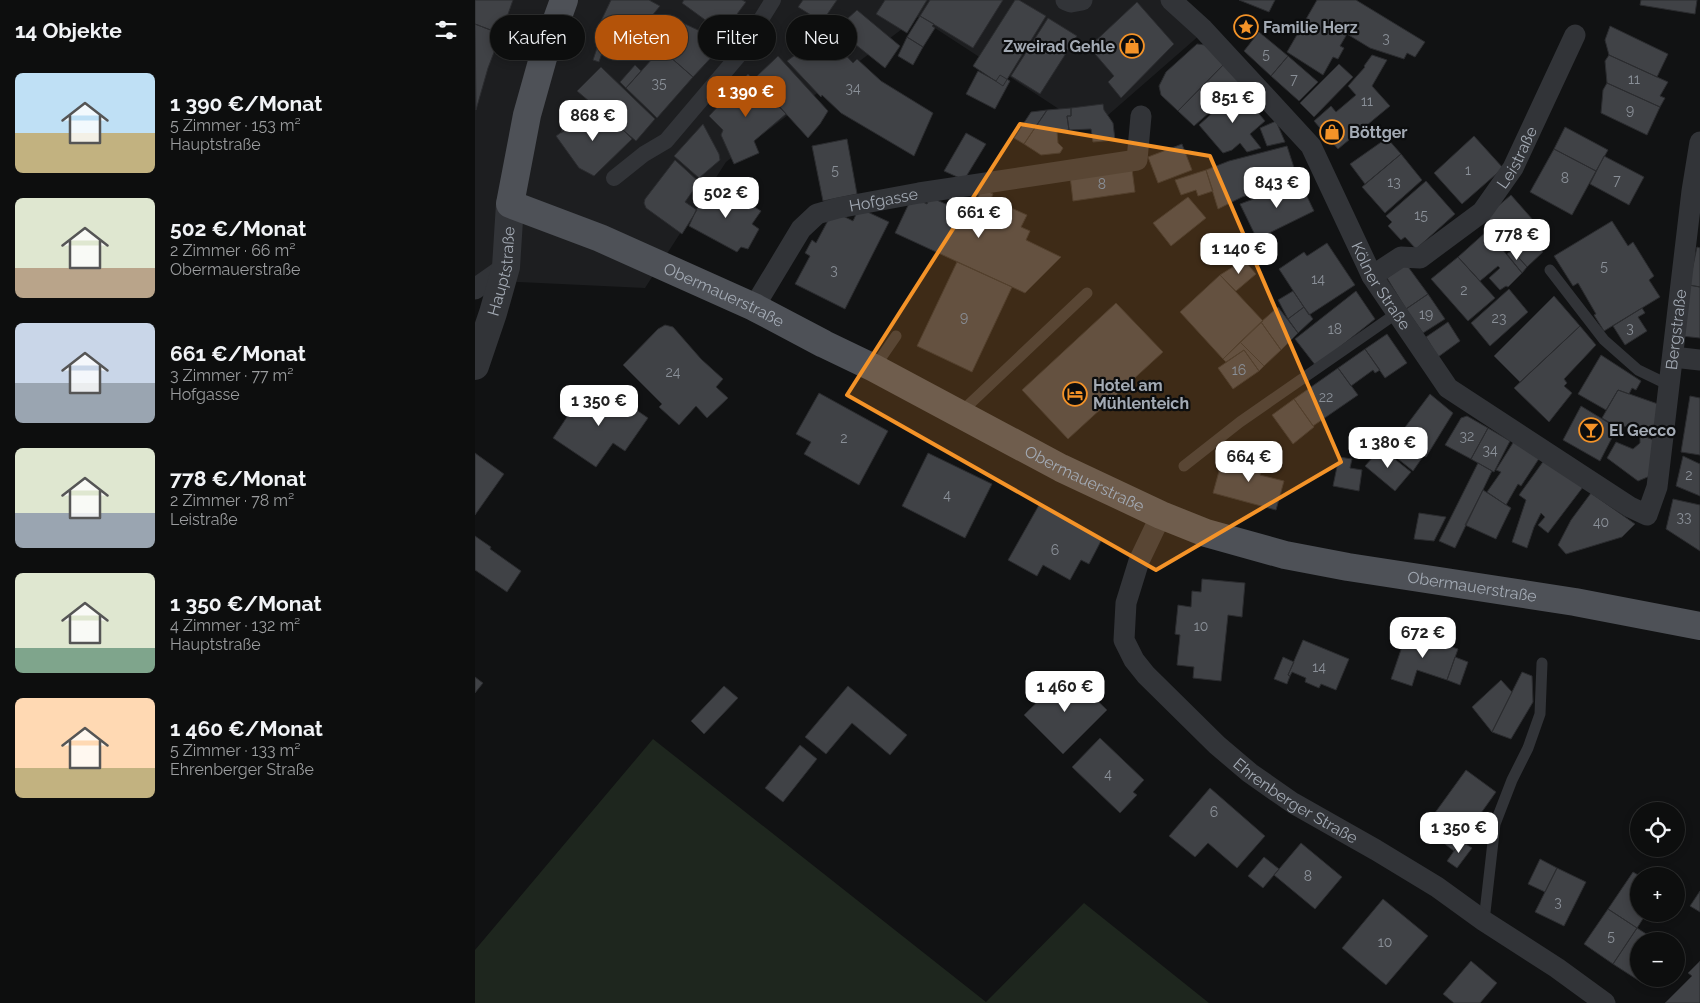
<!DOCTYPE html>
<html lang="de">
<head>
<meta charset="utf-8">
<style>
	body { margin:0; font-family:Raleway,sans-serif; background:#161717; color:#f1f3f6; height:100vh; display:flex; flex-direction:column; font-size:19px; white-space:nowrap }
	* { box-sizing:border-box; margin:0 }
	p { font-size:16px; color:#9a9c9e }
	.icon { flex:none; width:28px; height:28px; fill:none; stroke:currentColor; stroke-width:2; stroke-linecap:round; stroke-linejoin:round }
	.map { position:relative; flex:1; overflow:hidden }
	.sheet { display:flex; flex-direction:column; background:#0d0e0e; width:475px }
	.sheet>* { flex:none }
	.top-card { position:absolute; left:15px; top:15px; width:475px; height:45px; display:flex; gap:10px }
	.fabs { position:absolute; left:1155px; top:802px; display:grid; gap:10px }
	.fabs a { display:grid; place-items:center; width:55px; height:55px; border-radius:50%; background:#0d0e0e; box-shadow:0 2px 8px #0003,0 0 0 1px #2d2e2e; font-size:25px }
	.price { position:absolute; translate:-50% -42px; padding:0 11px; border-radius:10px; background:#fff; color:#222; font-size:16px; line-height:32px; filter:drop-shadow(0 1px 2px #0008) }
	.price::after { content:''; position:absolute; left:50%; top:30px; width:15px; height:11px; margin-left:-8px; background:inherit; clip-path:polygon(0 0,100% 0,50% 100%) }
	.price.on { background:#b45309; color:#fff }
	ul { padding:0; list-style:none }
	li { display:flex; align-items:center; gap:15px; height:125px; padding:0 15px }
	li span { display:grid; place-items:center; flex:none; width:140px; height:100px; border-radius:8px; color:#555 }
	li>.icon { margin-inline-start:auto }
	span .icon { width:60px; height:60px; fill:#fffc; stroke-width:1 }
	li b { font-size:21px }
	h2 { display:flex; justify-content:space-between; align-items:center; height:60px; padding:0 15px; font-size:21px }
	.pill { padding:0 18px; border-radius:22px; background:#0d0e0e; box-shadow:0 2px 8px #0003,0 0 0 1px #2d2e2e; font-size:18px; line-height:45px }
	.pill.on { background:#b45309; color:#fff }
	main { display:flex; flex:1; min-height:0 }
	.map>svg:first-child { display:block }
</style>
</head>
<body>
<main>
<section class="sheet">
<h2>14 Objekte<svg class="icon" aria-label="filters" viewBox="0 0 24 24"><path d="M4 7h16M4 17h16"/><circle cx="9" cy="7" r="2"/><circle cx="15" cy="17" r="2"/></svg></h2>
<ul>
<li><span style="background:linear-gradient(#bfe0f5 60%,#c2b280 0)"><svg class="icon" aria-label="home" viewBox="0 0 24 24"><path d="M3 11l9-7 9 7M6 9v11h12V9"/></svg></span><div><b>1 390 €/Monat</b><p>5 Zimmer · 153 m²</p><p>Hauptstraße</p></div></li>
<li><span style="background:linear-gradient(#dfe7d0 70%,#b9a48a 0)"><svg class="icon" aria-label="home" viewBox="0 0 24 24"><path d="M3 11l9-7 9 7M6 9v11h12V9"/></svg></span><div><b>502 €/Monat</b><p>2 Zimmer · 66 m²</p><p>Obermauerstraße</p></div></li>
<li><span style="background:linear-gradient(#c9d6e8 60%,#9aa5b1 0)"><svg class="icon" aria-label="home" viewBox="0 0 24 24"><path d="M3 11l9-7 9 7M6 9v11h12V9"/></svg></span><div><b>661 €/Monat</b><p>3 Zimmer · 77 m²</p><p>Hofgasse</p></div></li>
<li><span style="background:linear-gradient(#dfe7d0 65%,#9aa5b1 0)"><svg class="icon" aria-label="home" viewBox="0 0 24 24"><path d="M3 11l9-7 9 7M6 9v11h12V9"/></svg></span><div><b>778 €/Monat</b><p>2 Zimmer · 78 m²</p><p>Leistraße</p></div></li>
<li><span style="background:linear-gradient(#dfe7d0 75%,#7fa58c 0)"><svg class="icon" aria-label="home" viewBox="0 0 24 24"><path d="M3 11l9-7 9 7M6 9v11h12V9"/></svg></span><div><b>1 350 €/Monat</b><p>4 Zimmer · 132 m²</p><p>Hauptstraße</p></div></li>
<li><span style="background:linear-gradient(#ffd9b3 70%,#c2b280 0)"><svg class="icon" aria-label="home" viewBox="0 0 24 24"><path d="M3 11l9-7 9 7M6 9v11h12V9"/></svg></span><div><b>1 460 €/Monat</b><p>5 Zimmer · 133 m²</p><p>Ehrenberger Straße</p></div></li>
</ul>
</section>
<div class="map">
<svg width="1225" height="1003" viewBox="0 0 1225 1003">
	<rect width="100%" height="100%" fill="#111213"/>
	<path fill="#1d1e20" d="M0,0H705L734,27L616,130L443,17L251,162L170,288L0,280Z"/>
	<path fill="#1e261e" d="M178,739L511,1002L609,903L734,1003H0V950Z"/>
	<path fill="#404246" stroke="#2b2c2f" d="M0,0H38L26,34L0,24Z
		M136,0H174L185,6L153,45L124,25Z
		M209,0H267L271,2L248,33L207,3Z
		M328,0H362L347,22L323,7Z
		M410,0H452L432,33L401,14Z
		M455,0H528L498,48L445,16Z
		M540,0H544L571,16L528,86L498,66Z
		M764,0H800L794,12Z
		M842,0H881L950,42L940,57L932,53L929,59L895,48L872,34L865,46L869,48L863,59L858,57L848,75L812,52Z
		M1166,0H1222L1220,14L1165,5Z
		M662,2L699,44L646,98L633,82L639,76L614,47Z
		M382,10L425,46L410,68L361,29Z
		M445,16L459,24L457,26L460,28L448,47L432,37Z
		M195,17L223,30L244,49L218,77L186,49L197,37L186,27Z
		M573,18L602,36L565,94L536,76Z
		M0,24L26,34L13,68L1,110Z
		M1135,26L1193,54L1182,77L1134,55L1130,40Z
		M784,32L813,56L796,76L769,51Z
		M350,33L378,63L382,59L406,81L458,113L439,156L366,113L347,95L346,97L312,61Z
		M432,37L448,47L438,65L423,56Z
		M722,44L731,45L750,63L703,111L686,95L684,86L691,72Z
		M123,45L129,47L124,62L118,60Z
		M186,49L218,77L182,118L151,88Z
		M897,55L912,60L897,86L915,106L863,149L839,121L856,106L861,112L881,95L873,86L890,67L889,66Z
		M1134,55L1193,82L1185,96L1190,98L1185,107L1132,83L1130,61Z
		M303,56L353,111L345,124L333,138L303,105L306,102L282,76Z
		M813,56L843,82L824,101L796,76Z
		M750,63L769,82L719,126L703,111Z
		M864,64L878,77L839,117L825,103Z
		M160,65L166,71L151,88L145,82Z
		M126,67L180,119L161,141L102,91Z
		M503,71L521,81L525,75L535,81L520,109L491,94Z
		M273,74L311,114L279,141L284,153L259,164L246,135L248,130L234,116Z
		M1132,83L1185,107L1172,135L1126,113L1128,90Z
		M763,88L790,121L775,134L786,148L772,152L765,143L757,150L748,153L724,125L743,108L742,106Z
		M94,104L106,108L111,115L86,133Z
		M628,104L629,110L638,123L640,140L618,142L616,129L594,130L592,116H596V108Z
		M121,108L142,131L146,128L157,139L119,176L104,168L81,136Z
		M596,108V116H592L594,130L582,132L583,143L588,148L585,153L566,155L549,144L572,110Z
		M572,110L549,144L539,138L556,112Z
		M801,121L810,142L792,146L785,128Z
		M228,124L244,154L245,160L224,178L199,156Z
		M1090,127L1133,150L1121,171L1079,149Z
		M491,133L511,144L489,180L469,171Z
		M999,136L1028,168L987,204L959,173Z
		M912,138L926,154L890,184L875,164Z
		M372,139L382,194L348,201L337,146Z
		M707,144L717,170L683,183L673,157Z
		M812,146L823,180L767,197L743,209L731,170L754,161Z
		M1079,149L1121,171L1097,215L1055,192Z
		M926,154L947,180L910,213L887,187Z
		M1129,156L1169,177L1154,205L1115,184Z
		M200,160L224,182L210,202L222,210L207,234L171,208L169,203L170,199Z
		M657,169L660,192L598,201L595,176Z
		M731,170L738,191L723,196L721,190L706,195L700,180Z
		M951,181L980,214L941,249L930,237L926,240L913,226L917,222L911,216Z
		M239,182L286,211L277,224L284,229L273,249L266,247L262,252L214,226L222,208Z
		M825,182L839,211L782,239L765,204Z
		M507,189L518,194L516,199L552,215L546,227L555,231L551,240L586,257L550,293L420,233L437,197L452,204L455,197L495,215Z
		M1036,195L1058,220L1047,229L1068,252L1052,267L1009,218Z
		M713,197L731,218L696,246L678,223Z
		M384,208L414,222L370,309L320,284L335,256L330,253L337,240L341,243L358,211L378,221Z
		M1137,221L1153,246L1158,242L1179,276L1174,280L1185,297L1129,331L1119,315L1121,314L1103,283L1098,286L1079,256Z
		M1012,231L1047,273L1033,287L1031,286L1025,290L1014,278L1025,268L1023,266L1005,281L983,257Z
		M852,243L880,285L834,315L804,269L829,252L832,256Z
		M1222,247L1225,248V287L1214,285Z
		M1037,250L1052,267L1047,273L1032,254Z
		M983,257L1020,298L993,321L956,279Z
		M769,260L781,274L761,291L745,275Z
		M482,262L537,287L497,372L442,346Z
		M931,264L953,294L931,309L912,278Z
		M745,275L788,321L748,359L705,312Z
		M1214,285L1225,287V338L1206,336Z
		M1034,289L1053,312L1015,346L996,323Z
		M818,291L829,307L813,319L803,300Z
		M881,291L900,319L841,366L820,339Z
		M953,294L970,319L948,333L931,309Z
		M1079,296L1105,326L1045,382L1019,356Z
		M641,303L688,352L593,439L547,390Z
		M803,307L823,333L806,350L786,322Z
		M829,307L838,319L823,333L813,319Z
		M1167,308L1170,313L1163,317L1172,331L1150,345L1138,326Z
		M786,322L806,350L789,366L765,342Z
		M973,322L985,341L963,357L951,337Z
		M190,325L198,327L226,359L248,379L241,387L253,398L232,418L221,406L204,425L184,407L187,404L148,365L183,329Z
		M1105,326L1121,345L1089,379L1092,383L1089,386L1097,393L1074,422L1039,388Z
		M912,334L932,363L910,378L890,349Z
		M765,342L789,366L784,371L769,350L751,362L748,359Z
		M890,349L905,370L900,373L898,370L876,386L863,368Z
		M769,350L784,371L758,389L743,368Z
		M1126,355L1166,381L1161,390L1157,388L1154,394L1143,390L1131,410L1103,394Z
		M863,368L883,395L838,426L819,399Z
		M1143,390L1183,404L1179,436L1149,426L1147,430L1127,418Z
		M135,392L173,418L150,451L138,443L121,467L78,438L92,417L90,408L98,395L109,394L126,406Z
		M344,393L413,431L384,485L329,454L336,442L321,434Z
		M955,394L978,413L951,457L941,449L945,444L928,430Z
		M1215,396L1225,398V455L1206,452Z
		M819,399L839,427L818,444L797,415Z
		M1106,406L1142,428L1125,461L1088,440Z
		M992,416L1013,428L996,459L970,445L986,418Z
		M1013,428L1035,441L1019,472L996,459Z
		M928,430L945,444L941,449L949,455L938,471L912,450Z
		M1165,435L1179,440L1175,476L1163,481L1132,458L1141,442L1158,449L1165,443Z
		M1041,438L1067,454L1046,486L1043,484L1031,505L1012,492L1026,472L1021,470Z
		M906,448L936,472L920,491L890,466Z
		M763,452L789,459L785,475L809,481L801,510L738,493L746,464L758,468Z
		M0,453L29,474L0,515Z
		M453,453L517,484L490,538L427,506Z
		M1208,456L1225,464V496L1201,486Z
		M864,457L877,459L875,468L887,470L884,491L858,486Z
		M1070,459L1108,487L1073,533L1063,525L1070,517L1066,513L1059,527L1052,548L1037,542L1051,500L1044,495Z
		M1003,463L1017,471L980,548L964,541Z
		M1008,490L1036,508L1021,539L990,525Z
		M1116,493L1160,524L1147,537L1091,554L1083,545L1096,520Z
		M1198,499L1225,505V551L1191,529Z
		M564,505L627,539L614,564L606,560L595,580L568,565L562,576L533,560Z
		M944,513L971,517L959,541L939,539Z
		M0,536L16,547L15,549L46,571L32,592L0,570Z
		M727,579L770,583L767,617L753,615L746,681L718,678L719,667L702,665L705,635L700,634L703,605L716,607L717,591L726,592Z
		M932,632L983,649L972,680L942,670L937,686L916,679Z
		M828,640L874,659L861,690L846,684L844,688L830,682L831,678L817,672L815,676L813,675Z
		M808,657L819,662L813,675L815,676L812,684L799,679Z
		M980,657L993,662L985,685L972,680Z
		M593,672L632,710L588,754L549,715Z
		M1047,672L1057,676L1058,702L1036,739L1017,732Z
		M0,677L8,683L0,693Z
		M1026,680L1037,692L1017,732L997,707Z
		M249,686L263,698L229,734L216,721Z
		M373,686L432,735L415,755L377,723L351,754L330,737Z
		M625,738L669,780L658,792L662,795L645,813L597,767Z
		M325,745L342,759L308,802L290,788Z
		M991,770L1021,792L979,851L949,828Z
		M735,788L790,836L762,868L733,843L720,857L694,836Z
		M986,841L997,848L982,868L972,861Z
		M826,843L867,877L840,909L799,875Z
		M789,857L804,869L788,888L773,876Z
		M1065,859L1082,868L1070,892L1053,884Z
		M1082,868L1111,882L1089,926L1060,912Z
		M1158,872L1165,876L1164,914H1171L1162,928L1133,909Z
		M1225,891V912L1215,906Z
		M908,899L953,936L911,985L867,948Z
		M1133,909L1162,928L1138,964L1109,944Z
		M1162,928L1182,941H1164V979H1168L1166,982L1138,964Z
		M996,961L1022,983L1005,1003H979L968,994Z
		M1225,961V1003H1190L1217,976L1213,973Z"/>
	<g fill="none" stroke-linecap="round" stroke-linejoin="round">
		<path stroke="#323438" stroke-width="11" d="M1075,270L1129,340L1163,370L1194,385
			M399,368L421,336
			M484,414L612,293
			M709,466L765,422L922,313
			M1009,921L1020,824L1037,780L1053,748L1065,714L1067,663"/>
		<path stroke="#323438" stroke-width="16" d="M139,178L169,154L191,141L264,55L298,0"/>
		<g stroke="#323438" stroke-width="21">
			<path d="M591,0L596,2L607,0"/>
			<path id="s1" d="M696,0L728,29L836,146L897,276L973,388L1155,507L1172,515L1182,487L1217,191L1225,142"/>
			<path id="s2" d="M897,276L926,257L945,258L1007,212L1038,168L1100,35"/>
			<path d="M0,289L31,267"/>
			<path id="s3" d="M279,307L326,229L342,214L363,208L444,193L662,160L666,116"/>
			<path d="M1198,357L1225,360"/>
			<path id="s4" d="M686,515L664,561L651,603L649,640L659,660L671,675L742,745L775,773L818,803L901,850L962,887L1009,921L1082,968L1130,1003"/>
		</g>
		<path stroke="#323438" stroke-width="28" id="s5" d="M0,366L18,313L31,267L35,204"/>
		<path stroke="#4e5157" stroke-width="28" id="s6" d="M89,0L68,58L52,115L35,204L125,238L279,307L349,344L399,368L586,468L686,515L731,533L810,555L873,567L1100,602L1225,626"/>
	</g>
	<path fill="#f49328" fill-opacity="0.2" stroke="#f49328" stroke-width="4" stroke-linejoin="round" d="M545,124L735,156L866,462L681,570L372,395Z"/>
	<defs>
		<g id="sight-ring" transform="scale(1.25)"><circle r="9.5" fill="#0c0d0e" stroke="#f49328" stroke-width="1.5"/><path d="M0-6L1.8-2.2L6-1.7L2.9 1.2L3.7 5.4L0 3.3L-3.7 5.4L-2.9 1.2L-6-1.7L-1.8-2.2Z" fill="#f49328"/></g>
		<g id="shop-ring" transform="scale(1.25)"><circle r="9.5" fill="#0c0d0e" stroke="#f49328" stroke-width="1.5"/><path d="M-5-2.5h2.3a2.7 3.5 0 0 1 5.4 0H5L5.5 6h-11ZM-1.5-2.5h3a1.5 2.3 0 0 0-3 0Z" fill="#f49328"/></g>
		<g id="hotel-ring" transform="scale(1.25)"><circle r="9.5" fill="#0c0d0e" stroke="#f49328" stroke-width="1.5"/><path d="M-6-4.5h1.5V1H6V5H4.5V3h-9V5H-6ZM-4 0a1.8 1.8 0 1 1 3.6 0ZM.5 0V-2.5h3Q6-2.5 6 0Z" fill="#f49328"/></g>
		<g id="bar-ring" transform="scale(1.25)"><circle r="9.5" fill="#0c0d0e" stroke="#f49328" stroke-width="1.5"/><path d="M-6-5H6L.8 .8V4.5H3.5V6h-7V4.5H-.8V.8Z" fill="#f49328"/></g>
	</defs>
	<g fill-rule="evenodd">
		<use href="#sight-ring" x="771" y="27"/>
		<use href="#shop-ring" x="657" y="46"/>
		<use href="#shop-ring" x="857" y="132"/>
		<use href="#hotel-ring" x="600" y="394"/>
		<use href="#bar-ring" x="1116" y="430"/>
	</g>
	<g text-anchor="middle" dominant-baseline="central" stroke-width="4.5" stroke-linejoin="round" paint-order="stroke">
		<g font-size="14" fill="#8a9098">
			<text x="911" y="38">3</text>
			<text x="791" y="54">5</text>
			<text x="819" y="79">7</text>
			<text x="1159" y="79">11</text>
			<text x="184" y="83">35</text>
			<text x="378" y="88">34</text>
			<text x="892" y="101">11</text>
			<text x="1155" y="110">9</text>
			<text x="360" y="170">5</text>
			<text x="993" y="170">1</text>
			<text x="1090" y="178">8</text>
			<text x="1142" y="180">7</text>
			<text x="919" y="182">13</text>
			<text x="627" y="184">8</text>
			<text x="946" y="215">15</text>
			<text x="1129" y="266">5</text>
			<text x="359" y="270">3</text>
			<text x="843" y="279">14</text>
			<text x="989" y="290">2</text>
			<text x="951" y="314">19</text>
			<text x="489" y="317">9</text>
			<text x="1024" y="318">23</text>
			<text x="1155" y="328">3</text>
			<text x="860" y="329">18</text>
			<text x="764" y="370">16</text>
			<text x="198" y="372">24</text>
			<text x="851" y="397">22</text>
			<text x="992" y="436">32</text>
			<text x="369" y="438">2</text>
			<text x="1015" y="450">34</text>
			<text x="1214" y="475">2</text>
			<text x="472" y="495">4</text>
			<text x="1209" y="517">33</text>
			<text x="1126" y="522">40</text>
			<text x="580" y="550">6</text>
			<text x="726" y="626">10</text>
			<text x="844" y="667">14</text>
			<text x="633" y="774">4</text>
			<text x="739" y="812">6</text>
			<text x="833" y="876">8</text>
			<text x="1083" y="902">3</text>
			<text x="1136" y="936">5</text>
			<text x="910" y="942">10</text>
		</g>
		<g font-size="16" font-weight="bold" fill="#a3aab4" stroke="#0c0d0e" text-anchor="start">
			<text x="788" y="27">Familie Herz</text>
			<text x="640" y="46" text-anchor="end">Zweirad Gehle</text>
			<text x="874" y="132">Böttger</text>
			<text x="618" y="385">Hotel am<tspan x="618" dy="18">Mühlenteich</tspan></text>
			<text x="1134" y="430">El Gecco</text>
		</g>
		<g font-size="16" fill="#a3aab4" stroke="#0c0d0e">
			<text stroke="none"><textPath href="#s2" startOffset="196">Leistraße</textPath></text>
			<text stroke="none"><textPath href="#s3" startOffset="181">Hofgasse</textPath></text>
			<text stroke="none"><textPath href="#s5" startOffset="99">Hauptstraße</textPath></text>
			<text stroke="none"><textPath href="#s1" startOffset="359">Kölner Straße</textPath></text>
			<text stroke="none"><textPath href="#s6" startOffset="444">Obermauerstraße</textPath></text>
			<text stroke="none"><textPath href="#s1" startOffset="906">Bergstraße</textPath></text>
			<text stroke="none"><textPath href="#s6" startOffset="849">Obermauerstraße</textPath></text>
			<text stroke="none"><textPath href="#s6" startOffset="1254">Obermauerstraße</textPath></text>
			<text stroke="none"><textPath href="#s4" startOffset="370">Ehrenberger Straße</textPath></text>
		</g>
	</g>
</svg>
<div class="fabs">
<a><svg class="icon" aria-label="locate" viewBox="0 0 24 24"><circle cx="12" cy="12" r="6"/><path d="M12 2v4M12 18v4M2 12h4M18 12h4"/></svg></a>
<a>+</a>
<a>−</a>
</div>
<b class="price on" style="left:271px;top:118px">1 390 €</b>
<b class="price" style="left:758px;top:124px">851 €</b>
<b class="price" style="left:118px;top:142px">868 €</b>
<b class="price" style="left:802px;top:209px">843 €</b>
<b class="price" style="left:251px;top:219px">502 €</b>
<b class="price" style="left:504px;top:239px">661 €</b>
<b class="price" style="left:1042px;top:261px">778 €</b>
<b class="price" style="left:764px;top:275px">1 140 €</b>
<b class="price" style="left:124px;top:427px">1 350 €</b>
<b class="price" style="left:913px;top:469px">1 380 €</b>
<b class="price" style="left:774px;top:483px">664 €</b>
<b class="price" style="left:948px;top:659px">672 €</b>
<b class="price" style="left:590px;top:713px">1 460 €</b>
<b class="price" style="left:984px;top:854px">1 350 €</b>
<div class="top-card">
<a class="pill">Kaufen</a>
<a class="pill on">Mieten</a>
<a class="pill">Filter</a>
<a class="pill">Neu</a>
</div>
</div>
</main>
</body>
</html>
